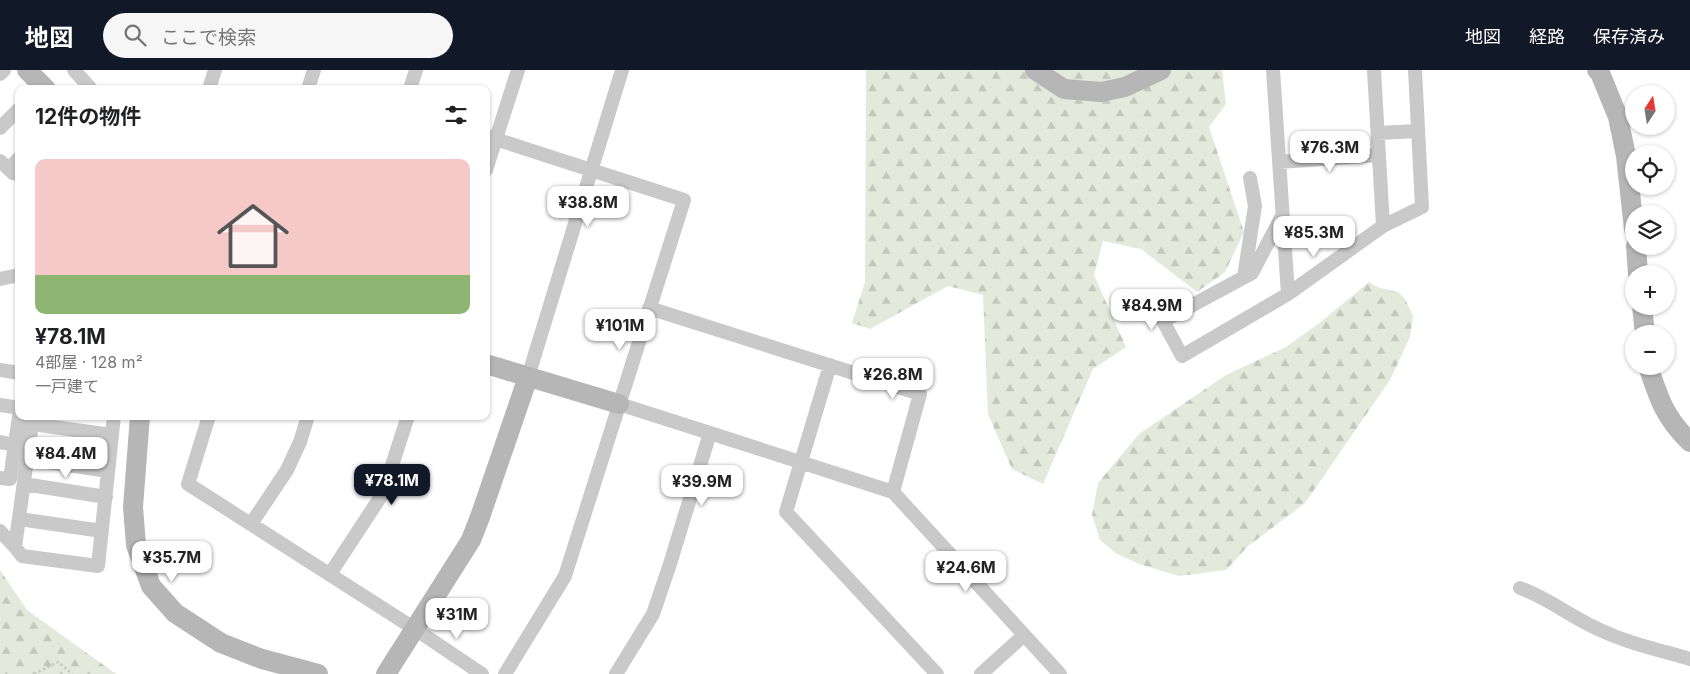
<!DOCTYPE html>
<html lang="ja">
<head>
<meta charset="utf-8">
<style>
	body { margin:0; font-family:Inter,"Noto Sans JP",sans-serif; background:#f6f6f6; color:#202124; height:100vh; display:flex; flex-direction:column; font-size:19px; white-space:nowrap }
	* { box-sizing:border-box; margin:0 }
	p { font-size:16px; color:#757577 }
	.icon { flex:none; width:28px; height:28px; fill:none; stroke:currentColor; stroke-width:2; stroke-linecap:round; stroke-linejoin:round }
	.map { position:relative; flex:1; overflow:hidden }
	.drawer { position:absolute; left:15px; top:15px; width:475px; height:335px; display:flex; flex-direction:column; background:#fff; border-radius:10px; box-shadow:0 1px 4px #0004 }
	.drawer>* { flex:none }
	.needle { width:32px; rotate:12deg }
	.tools { position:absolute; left:1625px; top:15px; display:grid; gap:10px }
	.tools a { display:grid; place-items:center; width:50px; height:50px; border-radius:50%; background:#fff; box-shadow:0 1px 4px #0004; font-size:25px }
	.price { position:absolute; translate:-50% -42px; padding:0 11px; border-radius:10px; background:#fff; color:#222; font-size:16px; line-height:32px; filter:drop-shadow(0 1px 2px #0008) }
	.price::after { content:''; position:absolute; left:50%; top:30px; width:15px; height:11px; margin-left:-8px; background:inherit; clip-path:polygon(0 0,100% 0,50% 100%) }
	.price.current { background:#111827; color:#fff }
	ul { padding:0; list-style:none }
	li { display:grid; align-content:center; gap:10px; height:265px; padding:0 20px }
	li span { display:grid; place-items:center; height:155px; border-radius:10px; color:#555 }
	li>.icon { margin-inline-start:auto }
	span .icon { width:90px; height:90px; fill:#fffc; stroke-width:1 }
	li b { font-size:21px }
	h2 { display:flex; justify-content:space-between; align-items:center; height:60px; padding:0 20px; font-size:21px }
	header { display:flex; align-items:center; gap:30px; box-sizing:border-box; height:70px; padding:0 25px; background:#111827; color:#fff }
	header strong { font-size:24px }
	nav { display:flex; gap:28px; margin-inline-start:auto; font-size:18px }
	.search { width:350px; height:45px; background:#f6f6f6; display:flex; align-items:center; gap:12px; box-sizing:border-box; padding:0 18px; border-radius:28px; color:#757577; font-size:19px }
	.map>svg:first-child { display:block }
</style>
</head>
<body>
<header>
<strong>地図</strong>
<div class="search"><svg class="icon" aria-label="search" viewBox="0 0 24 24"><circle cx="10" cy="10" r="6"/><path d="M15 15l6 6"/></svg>ここで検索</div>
<nav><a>地図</a><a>経路</a><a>保存済み</a></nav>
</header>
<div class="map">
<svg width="1690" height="604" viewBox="0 0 1690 604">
	<defs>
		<pattern id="forest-firs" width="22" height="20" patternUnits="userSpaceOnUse" patternTransform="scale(1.25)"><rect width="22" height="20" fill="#e3e9db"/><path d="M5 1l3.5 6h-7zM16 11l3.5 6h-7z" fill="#c3c8bc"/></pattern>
	</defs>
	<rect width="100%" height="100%" fill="#fff"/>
	<path fill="url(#forest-firs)" d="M866,0H1222L1226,34L1209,57L1244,162L1225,202L1197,222L1141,179L1103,171L1094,205L1126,277L1093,299L1043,414L1012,399L988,344L983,225L948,216L870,259L852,253L865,212Z
		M1369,212L1377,217L1398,222L1405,229L1413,246L1410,267L1390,310L1305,433L1248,476L1226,500L1179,506L1139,494L1117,484L1100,470L1092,445L1098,413L1139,364L1226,305L1286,277L1322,251Z
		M0,500L27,540L116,604H0Z"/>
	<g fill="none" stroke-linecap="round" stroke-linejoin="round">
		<path stroke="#c9c9c9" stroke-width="2.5" stroke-dasharray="2.5 2.5" stroke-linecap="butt" d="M34,604L58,592L72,604"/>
		<path stroke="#c9c9c9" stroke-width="14" d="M74,0L91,19
			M1273,0L1288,224L1383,156L1374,0
			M0,4L4,0
			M209,19L215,0
			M308,19L314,0
			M410,19L416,0
			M0,58L19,39
			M1378,63L1418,61
			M486,66L684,130L565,506L505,604
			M0,91L13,103L19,104
			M1279,92L1379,85
			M9,99L19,88
			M486,100L518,0
			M1282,146L1252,203L1163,251L1182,286L1288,224
			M1383,156L1422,137L1415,0
			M1244,207L1255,136L1250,108
			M0,209L19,205
			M649,238L920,324L893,422L710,363
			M830,295L786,442L937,604
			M0,300L19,303
			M528,307L622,0
			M0,335L19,338
			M33,346L15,477L22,486L98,496L114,346
			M209,346L188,414L415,559L482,604
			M32,354L112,365
			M0,372L15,375
			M27,389L108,401
			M0,408L10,409L19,346
			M24,414L106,427
			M893,422L1060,604
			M19,449L102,461
			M251,454L287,400L300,372L308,346
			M0,461L15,477
			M330,504L383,423L408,346
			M1520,518C1548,528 1571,547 1598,559C1627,573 1659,580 1690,589
			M616,604L653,544L670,494L710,363L619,334
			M981,604L1024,565"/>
		<path stroke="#b6b6b6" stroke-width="20" d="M27,0L46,19
			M1035,0L1064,19L1101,22L1125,17L1161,0
			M1597,0L1600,3L1618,47L1626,86L1634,159
			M1636,176L1638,204
			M1642,236L1645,264
			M486,294L619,334
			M1648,296C1659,329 1665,348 1690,372
			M140,346L133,437L136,475L151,516L175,543L221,573L262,589L318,604
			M386,604L471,470L480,447L528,307"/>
	</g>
</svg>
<div class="tools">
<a><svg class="needle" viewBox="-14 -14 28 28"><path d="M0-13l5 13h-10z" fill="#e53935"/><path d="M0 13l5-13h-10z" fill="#757577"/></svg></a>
<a><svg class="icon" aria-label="locate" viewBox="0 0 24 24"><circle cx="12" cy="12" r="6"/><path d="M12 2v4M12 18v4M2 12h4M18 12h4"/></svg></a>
<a><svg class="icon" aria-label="layers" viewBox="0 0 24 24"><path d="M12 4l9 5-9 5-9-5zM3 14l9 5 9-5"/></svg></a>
<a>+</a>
<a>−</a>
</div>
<b class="price" style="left:1330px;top:103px">¥76.3M</b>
<b class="price" style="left:588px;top:158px">¥38.8M</b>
<b class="price" style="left:1314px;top:188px">¥85.3M</b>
<b class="price" style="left:1152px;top:261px">¥84.9M</b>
<b class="price" style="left:620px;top:281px">¥101M</b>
<b class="price" style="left:893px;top:330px">¥26.8M</b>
<b class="price" style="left:66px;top:409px">¥84.4M</b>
<b class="price current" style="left:392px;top:436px">¥78.1M</b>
<b class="price" style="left:702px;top:437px">¥39.9M</b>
<b class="price" style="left:172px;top:513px">¥35.7M</b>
<b class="price" style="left:966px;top:523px">¥24.6M</b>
<b class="price" style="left:457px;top:570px">¥31M</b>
<section class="drawer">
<h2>12件の物件<svg class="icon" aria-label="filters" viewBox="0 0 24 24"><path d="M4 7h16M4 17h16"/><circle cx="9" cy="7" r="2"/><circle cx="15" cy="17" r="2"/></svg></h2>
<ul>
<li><span style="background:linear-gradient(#f6c9c9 75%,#8fb573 0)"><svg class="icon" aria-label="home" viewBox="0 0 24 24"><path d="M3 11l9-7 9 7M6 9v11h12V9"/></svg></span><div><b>¥78.1M</b><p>4部屋 · 128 m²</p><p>一戸建て</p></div></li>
</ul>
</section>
</div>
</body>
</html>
